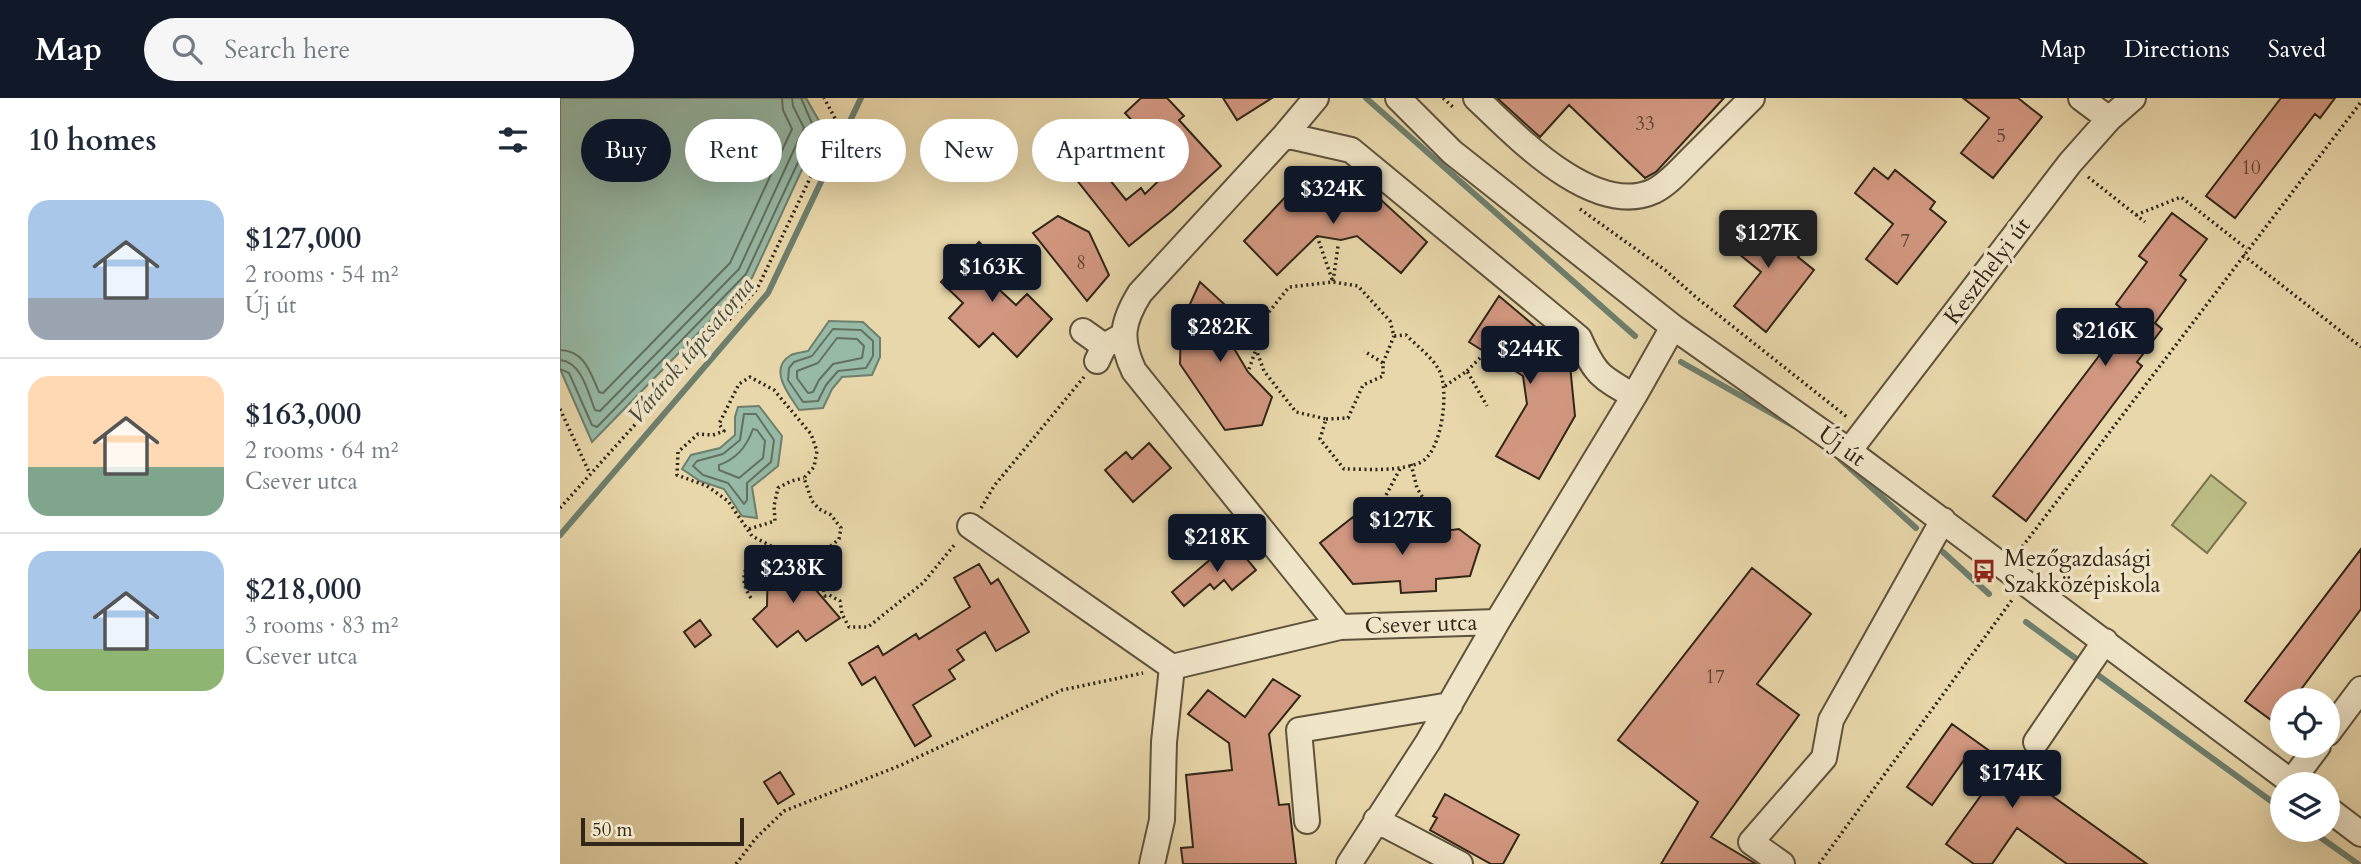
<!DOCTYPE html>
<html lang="en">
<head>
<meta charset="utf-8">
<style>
	body { margin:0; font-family:Cardo,serif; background:#f6f6f7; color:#1f2937; height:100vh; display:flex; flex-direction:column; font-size:26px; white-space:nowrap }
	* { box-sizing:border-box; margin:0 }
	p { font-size:23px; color:#747a83 }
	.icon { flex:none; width:38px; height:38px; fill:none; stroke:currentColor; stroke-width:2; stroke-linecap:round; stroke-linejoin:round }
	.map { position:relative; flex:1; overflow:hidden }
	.panel { display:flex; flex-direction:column; background:#fff; width:560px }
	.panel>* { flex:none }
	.guide { position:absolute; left:21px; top:21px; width:665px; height:63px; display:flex; gap:14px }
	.tools { position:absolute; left:1710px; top:590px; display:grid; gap:14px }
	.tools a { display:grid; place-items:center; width:70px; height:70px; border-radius:50%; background:#fff; box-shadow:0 7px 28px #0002; font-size:35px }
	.scale { position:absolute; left:21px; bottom:18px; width:163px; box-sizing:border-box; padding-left:7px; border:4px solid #312618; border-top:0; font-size:19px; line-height:24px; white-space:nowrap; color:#312618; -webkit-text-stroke:5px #f0e5c8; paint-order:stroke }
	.price { position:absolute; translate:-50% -60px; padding:0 16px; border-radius:7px; background:#111827; color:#fff; font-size:23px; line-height:46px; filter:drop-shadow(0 2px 4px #0008) }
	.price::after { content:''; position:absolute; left:50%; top:42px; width:21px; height:16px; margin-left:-10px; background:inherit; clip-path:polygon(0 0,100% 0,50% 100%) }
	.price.current { background:#222; color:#fff }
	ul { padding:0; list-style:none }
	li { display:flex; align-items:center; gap:21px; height:175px; padding:0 28px }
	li+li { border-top:2px solid #e0e1e3 }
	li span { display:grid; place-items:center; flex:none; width:196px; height:140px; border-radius:21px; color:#555 }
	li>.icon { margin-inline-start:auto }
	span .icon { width:84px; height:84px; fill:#fffc; stroke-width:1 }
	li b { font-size:30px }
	h2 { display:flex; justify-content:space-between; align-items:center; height:84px; padding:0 28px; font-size:30px }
	.pill { padding:0 24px; border-radius:32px; background:#fff; box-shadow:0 7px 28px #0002; font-size:24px; line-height:63px }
	.pill.current { background:#111827; color:#fff }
	header { display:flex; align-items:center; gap:42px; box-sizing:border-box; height:98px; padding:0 35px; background:#111827; color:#fff }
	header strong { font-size:33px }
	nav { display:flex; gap:38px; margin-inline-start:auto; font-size:24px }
	.search { width:490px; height:63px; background:#f6f6f7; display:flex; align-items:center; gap:18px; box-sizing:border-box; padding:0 24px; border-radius:38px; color:#747a83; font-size:26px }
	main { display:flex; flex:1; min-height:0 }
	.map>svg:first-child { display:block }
</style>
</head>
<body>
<header>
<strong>Map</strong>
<div class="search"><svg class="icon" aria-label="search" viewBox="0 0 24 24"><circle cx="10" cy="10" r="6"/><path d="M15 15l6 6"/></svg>Search here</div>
<nav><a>Map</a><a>Directions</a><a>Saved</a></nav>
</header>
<main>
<section class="panel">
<h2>10 homes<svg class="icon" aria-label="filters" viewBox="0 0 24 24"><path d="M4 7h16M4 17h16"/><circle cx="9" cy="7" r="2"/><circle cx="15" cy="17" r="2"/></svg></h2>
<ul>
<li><span style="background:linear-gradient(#a9c7e8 70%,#9aa5b1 0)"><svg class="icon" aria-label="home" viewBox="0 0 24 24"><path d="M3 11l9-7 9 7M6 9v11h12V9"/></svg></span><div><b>$127,000</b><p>2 rooms · 54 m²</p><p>Új út</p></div></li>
<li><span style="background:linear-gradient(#ffd9b3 65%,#7fa58c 0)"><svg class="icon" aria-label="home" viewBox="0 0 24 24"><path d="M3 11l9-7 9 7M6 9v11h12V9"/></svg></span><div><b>$163,000</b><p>2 rooms · 64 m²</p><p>Csever utca</p></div></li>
<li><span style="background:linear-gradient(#a9c7e8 70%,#8fb573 0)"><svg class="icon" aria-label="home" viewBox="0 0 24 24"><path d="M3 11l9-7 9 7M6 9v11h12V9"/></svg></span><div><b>$218,000</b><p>3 rooms · 83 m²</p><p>Csever utca</p></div></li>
</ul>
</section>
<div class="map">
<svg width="1801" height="766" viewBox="0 0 1801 766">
	<rect width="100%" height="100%" fill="#e8d7aa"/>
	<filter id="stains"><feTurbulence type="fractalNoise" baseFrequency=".00286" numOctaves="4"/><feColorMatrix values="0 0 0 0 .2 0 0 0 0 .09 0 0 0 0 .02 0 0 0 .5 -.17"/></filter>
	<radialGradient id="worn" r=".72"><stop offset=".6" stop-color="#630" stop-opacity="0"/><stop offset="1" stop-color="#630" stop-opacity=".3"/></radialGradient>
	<path fill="#bbbd85" stroke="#76724e" stroke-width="2" d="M1651,377L1686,405L1647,455L1612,427Z"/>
	<path fill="#97baa7" stroke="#6e7f6e" stroke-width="2" d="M0,0H246L262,28L192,180L32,344L0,271Z
		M269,223L303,224L320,240V259L312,277L282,279L272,291L263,310L239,312C230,298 207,271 231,257C235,255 243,254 248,253Z
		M199,308L222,338L218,368L192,389L197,420L182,418L164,391L140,383L122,371L131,357L160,350L175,337V319L178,309Z"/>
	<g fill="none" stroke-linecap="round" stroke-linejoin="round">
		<path stroke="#647060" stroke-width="2" d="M273,231L301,232L313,243V258L306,270L278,273L266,287L258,303L243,304L228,282L229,270L234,264L252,258Z
			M277,240L297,241L304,248L302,260L273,266L259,282L253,294L248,295L237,280V273L258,265Z
			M0,252C25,253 30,274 39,294L43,295L170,165L232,31L223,12L222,0
			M0,262C22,264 28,295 35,312L40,313L179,171L244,30L233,8L232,0
			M0,271L9,275L32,327L37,329L186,176L254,30L241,0
			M184,316H196L214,342L211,364L187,385V402L184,406L168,385L143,377L133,368L137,363L163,356L180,342Z
			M193,331L197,332L205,343L203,360L179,380L159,372V367C177,361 187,348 193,331Z"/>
		<path stroke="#6e7f6e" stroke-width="6" d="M806,0L1075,238
			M1121,264L1234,328
			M1280,361L1356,430
			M0,437L208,195L301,0
			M1383,454L1429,496
			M1466,524L1522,565
			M1531,572L1722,711
			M1750,732L1798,766"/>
	</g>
	<path fill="#d29780" stroke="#312618" stroke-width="2" d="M581,0H607L624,18L619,22L661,68L612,113L569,148L504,66L539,38L560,64L545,76L566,102L581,90L585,96L614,68L565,15Z
		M663,0H712L677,22Z
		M937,0H1164L1096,74L1085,80L1009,7L980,39Z
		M1403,0H1458L1482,19L1433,80L1401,55L1429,20Z
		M1721,0H1775L1760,20L1755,16L1675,120L1646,98Z
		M1314,70L1328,81L1335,72L1375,104L1370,111L1386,124L1337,186L1306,161L1333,126L1295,95Z
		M746,77L761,93L808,90L867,144L841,175L797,138L781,142L757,138L717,177L684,143Z
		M1612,115L1647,141L1620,177L1626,182L1595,225L1602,231L1577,264L1582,268L1466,423L1433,398L1545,250L1538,245L1563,212L1556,206L1587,164L1579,158Z
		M498,118L529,134L549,177L527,203L473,135Z
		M1183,118L1196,129L1203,120L1244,152L1238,159L1254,172L1206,234L1174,208L1201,174L1163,143Z
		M419,144L445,170L431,184L456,207L467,196L492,221L457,259L433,235L419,249L389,220L403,205L381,184Z
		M640,184L675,216L669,242L688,274L712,299L702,327L665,332L620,266L621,226Z
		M939,198L1009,257L1015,318L979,381L936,358L967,306L963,278L909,244Z
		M589,345L611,370L573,404L545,372L566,354L572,361Z
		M793,419L808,431L815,442L899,431L920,447L910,478L876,481V493L841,495L840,483L793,486L760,445Z
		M672,443L696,472L672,492L664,482L654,491L650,486L624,508L612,494Z
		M1801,451V511L1733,602H1722V630L1685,603Z
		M240,463L243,477L280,520L246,543L238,533L217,549L193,521L207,508L208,464Z
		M419,466L431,486L438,481L469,534L436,553L425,534L397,552L404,562L389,572L395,581L353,607L371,638L355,648L315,579L302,587L289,565L318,548L323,557L356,536L359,541L410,509L394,480Z
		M1192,470L1251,516L1197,586L1239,617L1151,739L1196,766H1101L1138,704L1058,642Z
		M140,522L151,537L135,549L124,534Z
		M713,581L740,598L709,636L719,707L729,706L736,766H623L621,750L633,749L626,677L672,672L669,645L628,616L648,592L685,619Z
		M1392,626L1587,766H1507L1457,730L1432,766H1414L1386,746L1432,682L1404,662L1372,707L1347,689Z
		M220,674L234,696L218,706L204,684Z
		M885,696L959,737L943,766H931L870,732L877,720L873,718Z"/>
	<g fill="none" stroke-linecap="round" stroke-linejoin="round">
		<g stroke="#5f523c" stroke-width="28">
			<path id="minor" d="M756,0L725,37L580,195C562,224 559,241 574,273L780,529L937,524L1074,298L1113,229
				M838,0L892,54L1113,229L1289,353L1734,686
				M916,0C955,37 1034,121 1094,93C1108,86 1120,72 1131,61C1151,41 1172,20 1192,0
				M1521,0L1549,21
				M725,37L791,52L1019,240C1035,276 1040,279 1074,298
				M523,233L544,248
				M537,263L544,248L564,237
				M1289,353L1510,65L1549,21L1573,0
				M410,428L612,569L780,529
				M1768,635L1801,591
				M1476,644L1545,543
				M1731,684L1758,648
				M1768,711L1801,736
				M816,722L900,766
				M747,723L739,632L890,607
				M592,766L602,722L604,644L612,569
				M789,766L868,644L937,524
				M1222,766L1191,744L1264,660L1271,622L1383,422"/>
		</g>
		<path stroke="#312618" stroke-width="3.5" stroke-dasharray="2 3.5" stroke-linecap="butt" d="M883,0L894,10
			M1528,79L1585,124
			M1020,111L1105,172L1137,200L1287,319
			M1576,117L1621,99L1687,151
			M757,138L773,184L778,148
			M1683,157L1801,249
			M669,242L696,251L704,273L736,314L766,321L760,341L784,371C807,371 837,374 859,365C882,357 890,291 879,272C872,259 856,247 846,237L834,238L830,223L798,188L773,184L729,189L709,214L688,274
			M823,265L834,238
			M907,273L925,255
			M885,288L907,273L927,308
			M0,311L30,376
			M766,321L788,320L803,287L823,278V265L804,253
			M851,366L857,390L874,418
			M0,410L197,191L277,24L264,0
			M421,410L434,388L524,279
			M189,431L215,423L214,408L218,390L231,383L244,380
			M808,431L841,369
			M1459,453L1801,4
			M260,478L236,452L213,449L192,438L168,403L147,388L117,377L118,354L138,336L153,337L164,333L159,326L179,286L190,279L214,292L251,336L257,353L254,369L244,380L252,403L259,411L271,417L281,430L279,441L264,454L260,478L265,498L269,497L280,503L282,516L289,529H308L363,485L396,445
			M191,500C175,476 189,462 208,446
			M176,766L196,740L224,713L339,668L502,592L583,575
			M1259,766L1452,502"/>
		<use href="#minor" stroke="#f0e5c8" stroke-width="24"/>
	</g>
	<defs>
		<g id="bus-bare" transform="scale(1.89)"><path d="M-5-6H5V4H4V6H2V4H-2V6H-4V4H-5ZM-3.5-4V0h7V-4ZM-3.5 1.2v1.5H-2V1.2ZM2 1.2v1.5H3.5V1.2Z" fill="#8f2418" stroke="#f0e5c8" stroke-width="2.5" paint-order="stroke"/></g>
	</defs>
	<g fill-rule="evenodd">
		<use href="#bus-bare" x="1424" y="473"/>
	</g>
	<g text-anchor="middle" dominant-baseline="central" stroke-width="7" stroke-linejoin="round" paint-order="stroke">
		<g font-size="19" fill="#594232">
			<text x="1085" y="26">33</text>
			<text x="1441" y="38">5</text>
			<text x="1691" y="70">10</text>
			<text x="1345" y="143">7</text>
			<text x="521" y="165">8</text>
			<text x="1155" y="579">17</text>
		</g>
		<g font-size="23" fill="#312618" stroke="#f0e5c8">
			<text transform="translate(1427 173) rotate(-53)">Keszthelyi út</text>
			<text transform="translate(1282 348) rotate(36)">Új út</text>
			<text transform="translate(861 526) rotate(-2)">Csever utca</text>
		</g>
		<g font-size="23" fill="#312618" stroke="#f0e5c8" text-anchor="start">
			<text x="1444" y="460">Mezőgazdasági<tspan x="1444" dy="26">Szakközépiskola</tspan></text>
		</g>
		<g font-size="24" font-style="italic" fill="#4a4b3c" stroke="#f0e5c8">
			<text transform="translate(131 253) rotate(-50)">Várárok tápcsatorna</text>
		</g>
	</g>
	<rect width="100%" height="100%" filter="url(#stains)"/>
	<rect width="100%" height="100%" fill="url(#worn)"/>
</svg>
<div class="tools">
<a><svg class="icon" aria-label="locate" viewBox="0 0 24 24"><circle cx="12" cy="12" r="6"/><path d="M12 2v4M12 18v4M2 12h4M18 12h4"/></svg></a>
<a><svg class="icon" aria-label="layers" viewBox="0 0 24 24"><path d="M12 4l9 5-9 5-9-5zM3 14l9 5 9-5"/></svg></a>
</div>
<div class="scale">50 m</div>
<b class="price" style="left:773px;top:128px">$324K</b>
<b class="price current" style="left:1208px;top:172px">$127K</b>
<b class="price" style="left:432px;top:206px">$163K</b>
<b class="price" style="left:660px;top:266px">$282K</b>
<b class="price" style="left:1545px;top:270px">$216K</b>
<b class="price" style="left:970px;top:288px">$244K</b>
<b class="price" style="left:842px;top:459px">$127K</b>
<b class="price" style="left:657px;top:476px">$218K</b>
<b class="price" style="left:233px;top:507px">$238K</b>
<b class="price" style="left:1452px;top:712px">$174K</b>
<div class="guide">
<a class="pill current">Buy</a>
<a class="pill">Rent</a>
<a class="pill">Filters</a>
<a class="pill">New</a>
<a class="pill">Apartment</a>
</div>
</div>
</main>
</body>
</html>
